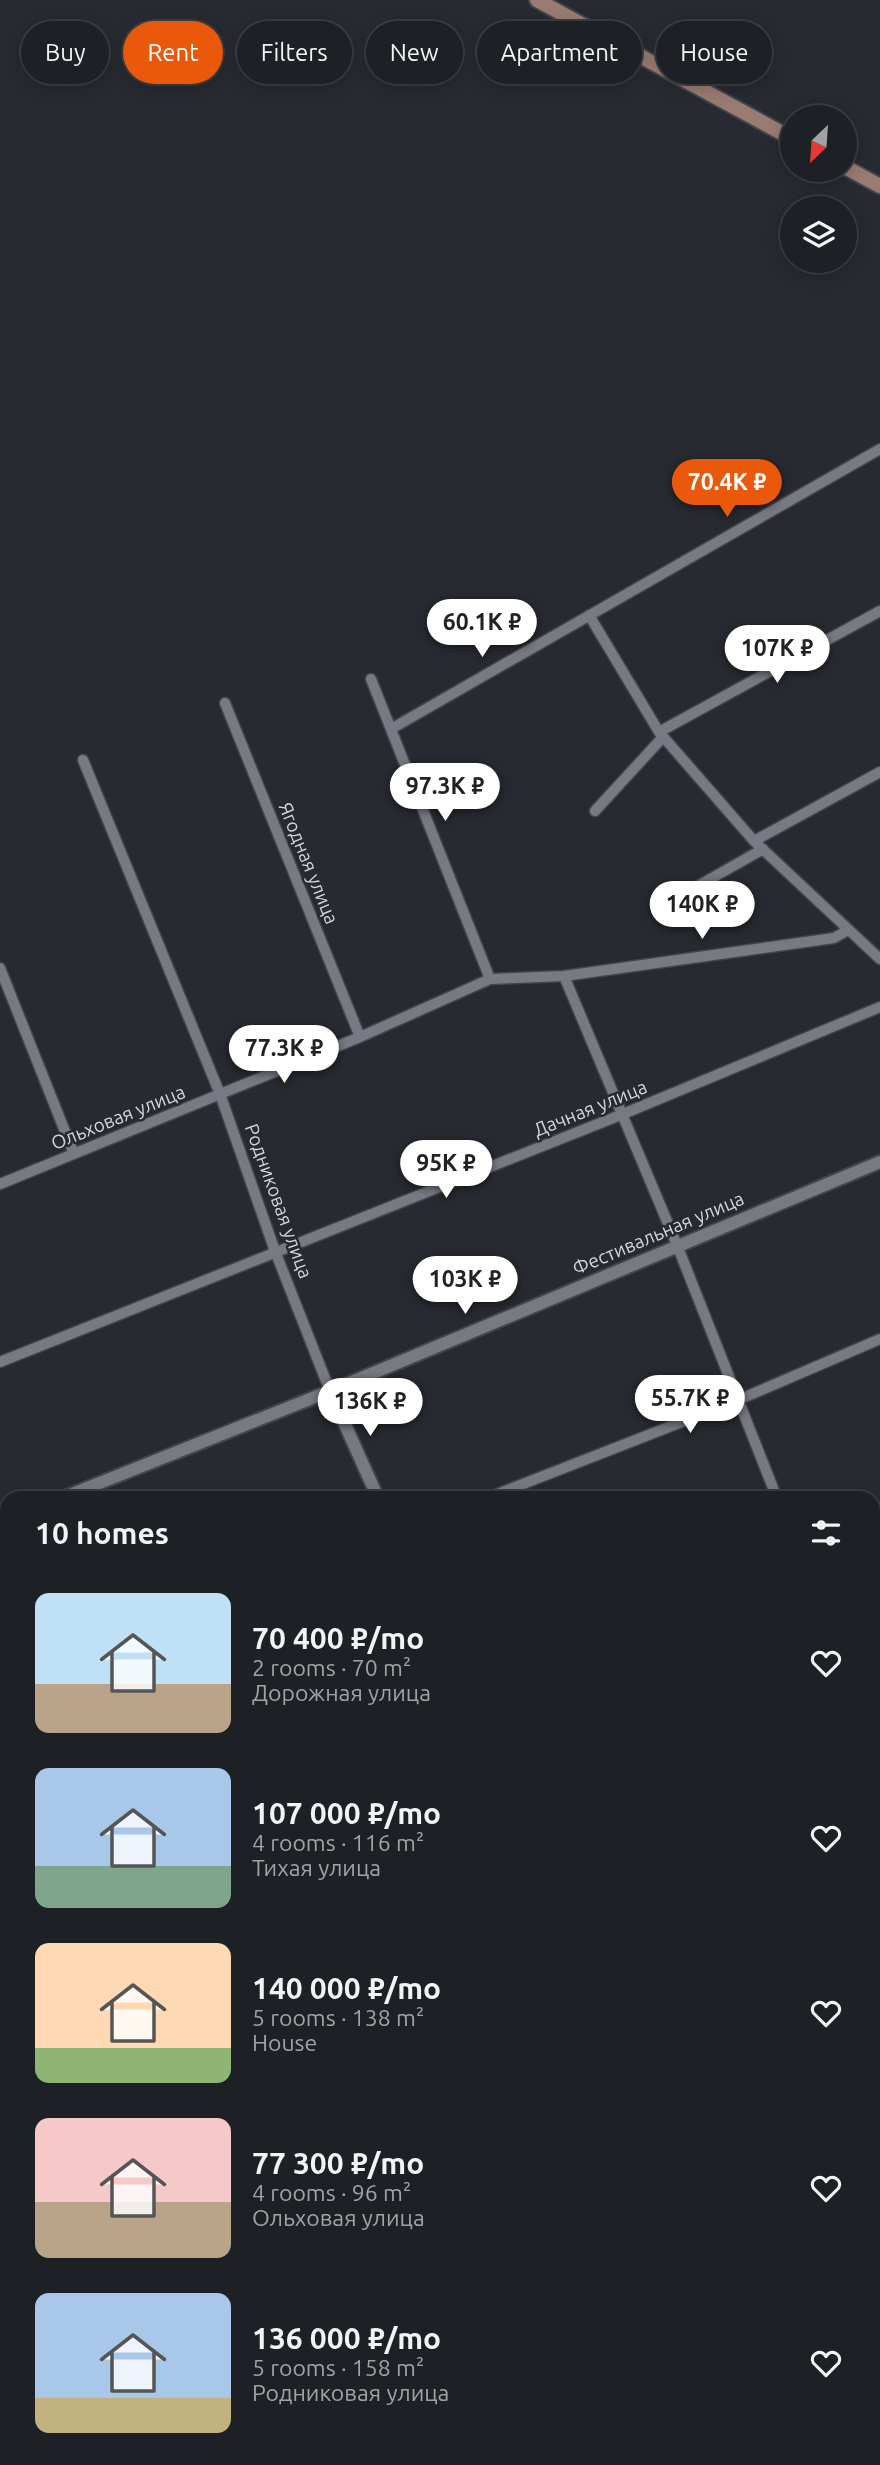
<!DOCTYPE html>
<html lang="en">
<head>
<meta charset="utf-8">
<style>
	body { margin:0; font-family:Ubuntu,sans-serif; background:#25282c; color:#f1f3f6; height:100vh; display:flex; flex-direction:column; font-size:26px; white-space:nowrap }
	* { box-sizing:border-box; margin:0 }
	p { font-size:23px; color:#a0a3a6 }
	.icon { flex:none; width:38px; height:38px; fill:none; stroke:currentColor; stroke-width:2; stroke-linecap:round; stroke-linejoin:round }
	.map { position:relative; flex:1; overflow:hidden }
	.sheet { position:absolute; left:0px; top:1491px; width:880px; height:975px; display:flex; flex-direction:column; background:#1d2024; border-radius:21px 21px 0 0; box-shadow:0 4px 18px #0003,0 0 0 2px #3b3e41 }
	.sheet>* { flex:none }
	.top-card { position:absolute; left:21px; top:21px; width:838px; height:63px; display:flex; gap:14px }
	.needle { width:46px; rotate:205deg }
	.tools { position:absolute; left:780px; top:105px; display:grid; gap:14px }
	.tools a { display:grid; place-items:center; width:77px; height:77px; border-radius:50%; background:#1d2024; box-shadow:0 4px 18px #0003,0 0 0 2px #3b3e41; font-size:35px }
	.price { position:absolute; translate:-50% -60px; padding:0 16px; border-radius:24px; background:#fff; color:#222; font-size:23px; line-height:46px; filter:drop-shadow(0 2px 4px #0008) }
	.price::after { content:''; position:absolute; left:50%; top:42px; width:21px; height:16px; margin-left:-10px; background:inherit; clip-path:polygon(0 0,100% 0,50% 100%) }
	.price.current { background:#ea580c; color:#fff }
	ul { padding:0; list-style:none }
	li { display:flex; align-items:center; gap:21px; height:175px; padding:0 35px }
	li span { display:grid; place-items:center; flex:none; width:196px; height:140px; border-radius:14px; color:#555 }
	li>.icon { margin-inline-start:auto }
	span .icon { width:84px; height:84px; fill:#fffc; stroke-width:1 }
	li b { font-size:30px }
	h2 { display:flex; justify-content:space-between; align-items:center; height:84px; padding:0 35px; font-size:30px }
	.chip { padding:0 24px; border-radius:32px; background:#1d2024; box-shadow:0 4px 18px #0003,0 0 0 2px #3b3e41; font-size:24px; line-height:63px }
	.chip.current { background:#ea580c; color:#fff }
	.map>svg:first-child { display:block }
</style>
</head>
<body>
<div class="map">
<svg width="880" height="2465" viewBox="0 0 880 2465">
	<rect width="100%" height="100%" fill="#272a30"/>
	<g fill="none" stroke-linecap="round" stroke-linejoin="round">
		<g stroke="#43454a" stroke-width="13">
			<path id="minor" d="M589,615L659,732L754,841L880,959
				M371,679L490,979
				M225,703L360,1037
				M391,729L880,449
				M659,732L880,611
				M83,760L220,1094L275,1251L330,1391
				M595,811L663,737
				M754,841L880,772
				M668,903L763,849
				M0,968L74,1154
				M564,976L677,1245L777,1498
				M0,1184L360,1037L490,979L564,976L834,938L848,930
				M0,1362L623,1114L880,1007
				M487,1498L738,1400L880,1339
				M873,1523L880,1520
				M0,1647L7,1664
				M873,1683L880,1681
				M0,1687L7,1684
				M873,1738L880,1755
				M873,1845L880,1842
				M0,1863L7,1861
				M873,2000L880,1997
				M0,2029L7,2026
				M873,2146L880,2143
				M0,2189L7,2186
				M873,2341L880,2339
				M0,2348L7,2345
				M69,2465L84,2459
				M283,2465L299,2459"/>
		</g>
		<g stroke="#43454a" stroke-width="16">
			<path id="tertiary" d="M330,1391L378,1498
				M62,1498L330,1391L880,1162
				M0,1523L7,1520
				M668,2459L673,2465"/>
		</g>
		<g stroke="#43454a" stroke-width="18">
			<path id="secondary" d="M537,0L793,139
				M845,167L880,186"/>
		</g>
		<use href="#minor" stroke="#777a82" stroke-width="10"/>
		<use href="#tertiary" stroke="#777a82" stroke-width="12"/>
		<use href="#secondary" stroke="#997b72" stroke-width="14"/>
	</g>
	<g text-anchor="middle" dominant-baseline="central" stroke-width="5" stroke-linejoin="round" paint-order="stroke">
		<g font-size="19" fill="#d3d5d9" stroke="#272a30">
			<text transform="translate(309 863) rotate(68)">Ягодная улица</text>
			<text transform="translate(590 1108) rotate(-22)">Дачная улица</text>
			<text transform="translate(118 1117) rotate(-22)">Ольховая улица</text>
			<text transform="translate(279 1201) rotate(70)">Родниковая улица</text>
			<text transform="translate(658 1233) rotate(-23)">Фестивальная улица</text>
		</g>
	</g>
</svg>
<div class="tools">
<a><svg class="needle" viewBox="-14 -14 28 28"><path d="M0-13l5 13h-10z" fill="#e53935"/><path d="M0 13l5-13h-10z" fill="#a0a3a6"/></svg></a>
<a><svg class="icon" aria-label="layers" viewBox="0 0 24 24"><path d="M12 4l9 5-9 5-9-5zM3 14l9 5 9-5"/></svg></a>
</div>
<b class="price current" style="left:727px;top:519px">70.4K ₽</b>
<b class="price" style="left:482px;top:659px">60.1K ₽</b>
<b class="price" style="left:777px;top:685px">107K ₽</b>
<b class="price" style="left:445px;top:823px">97.3K ₽</b>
<b class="price" style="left:702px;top:941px">140K ₽</b>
<b class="price" style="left:284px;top:1085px">77.3K ₽</b>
<b class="price" style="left:446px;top:1200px">95K ₽</b>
<b class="price" style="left:465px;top:1316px">103K ₽</b>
<b class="price" style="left:690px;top:1435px">55.7K ₽</b>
<b class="price" style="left:370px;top:1438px">136K ₽</b>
<div class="top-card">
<a class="chip">Buy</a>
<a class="chip current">Rent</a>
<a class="chip">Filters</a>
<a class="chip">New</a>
<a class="chip">Apartment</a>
<a class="chip">House</a>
</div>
<section class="sheet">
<h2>10 homes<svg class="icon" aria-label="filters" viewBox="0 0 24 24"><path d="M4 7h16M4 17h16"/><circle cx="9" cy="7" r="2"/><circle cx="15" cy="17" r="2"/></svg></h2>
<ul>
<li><span style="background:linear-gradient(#bfe0f5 65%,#b9a48a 0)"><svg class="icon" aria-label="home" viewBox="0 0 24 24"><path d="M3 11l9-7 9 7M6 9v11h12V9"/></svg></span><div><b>70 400 ₽/mo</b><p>2 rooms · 70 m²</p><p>Дорожная улица</p></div><svg class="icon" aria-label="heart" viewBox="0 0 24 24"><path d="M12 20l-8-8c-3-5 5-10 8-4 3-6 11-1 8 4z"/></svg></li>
<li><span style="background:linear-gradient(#a9c7e8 70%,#7fa58c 0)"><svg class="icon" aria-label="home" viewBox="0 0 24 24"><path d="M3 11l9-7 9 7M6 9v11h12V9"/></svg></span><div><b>107 000 ₽/mo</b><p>4 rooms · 116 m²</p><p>Тихая улица</p></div><svg class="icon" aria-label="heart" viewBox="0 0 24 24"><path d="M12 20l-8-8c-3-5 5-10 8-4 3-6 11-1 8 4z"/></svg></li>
<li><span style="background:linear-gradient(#ffd9b3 75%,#8fb573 0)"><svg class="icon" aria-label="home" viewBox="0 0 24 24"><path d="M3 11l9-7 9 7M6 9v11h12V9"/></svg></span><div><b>140 000 ₽/mo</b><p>5 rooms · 138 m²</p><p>House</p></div><svg class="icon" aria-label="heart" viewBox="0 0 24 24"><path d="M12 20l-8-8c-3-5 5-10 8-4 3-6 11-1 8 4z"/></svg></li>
<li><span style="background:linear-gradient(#f6c9c9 60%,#b9a48a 0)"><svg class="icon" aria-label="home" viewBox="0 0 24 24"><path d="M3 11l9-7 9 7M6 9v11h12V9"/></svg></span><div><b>77 300 ₽/mo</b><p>4 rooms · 96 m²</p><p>Ольховая улица</p></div><svg class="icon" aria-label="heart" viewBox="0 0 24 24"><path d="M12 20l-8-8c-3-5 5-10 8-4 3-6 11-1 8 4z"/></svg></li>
<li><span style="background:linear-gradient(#a9c7e8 75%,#c2b280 0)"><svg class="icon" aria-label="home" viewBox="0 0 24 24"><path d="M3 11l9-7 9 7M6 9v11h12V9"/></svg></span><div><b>136 000 ₽/mo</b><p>5 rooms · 158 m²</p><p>Родниковая улица</p></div><svg class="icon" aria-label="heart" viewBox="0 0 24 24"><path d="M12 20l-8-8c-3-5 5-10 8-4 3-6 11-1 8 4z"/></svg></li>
</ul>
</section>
</div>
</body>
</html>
